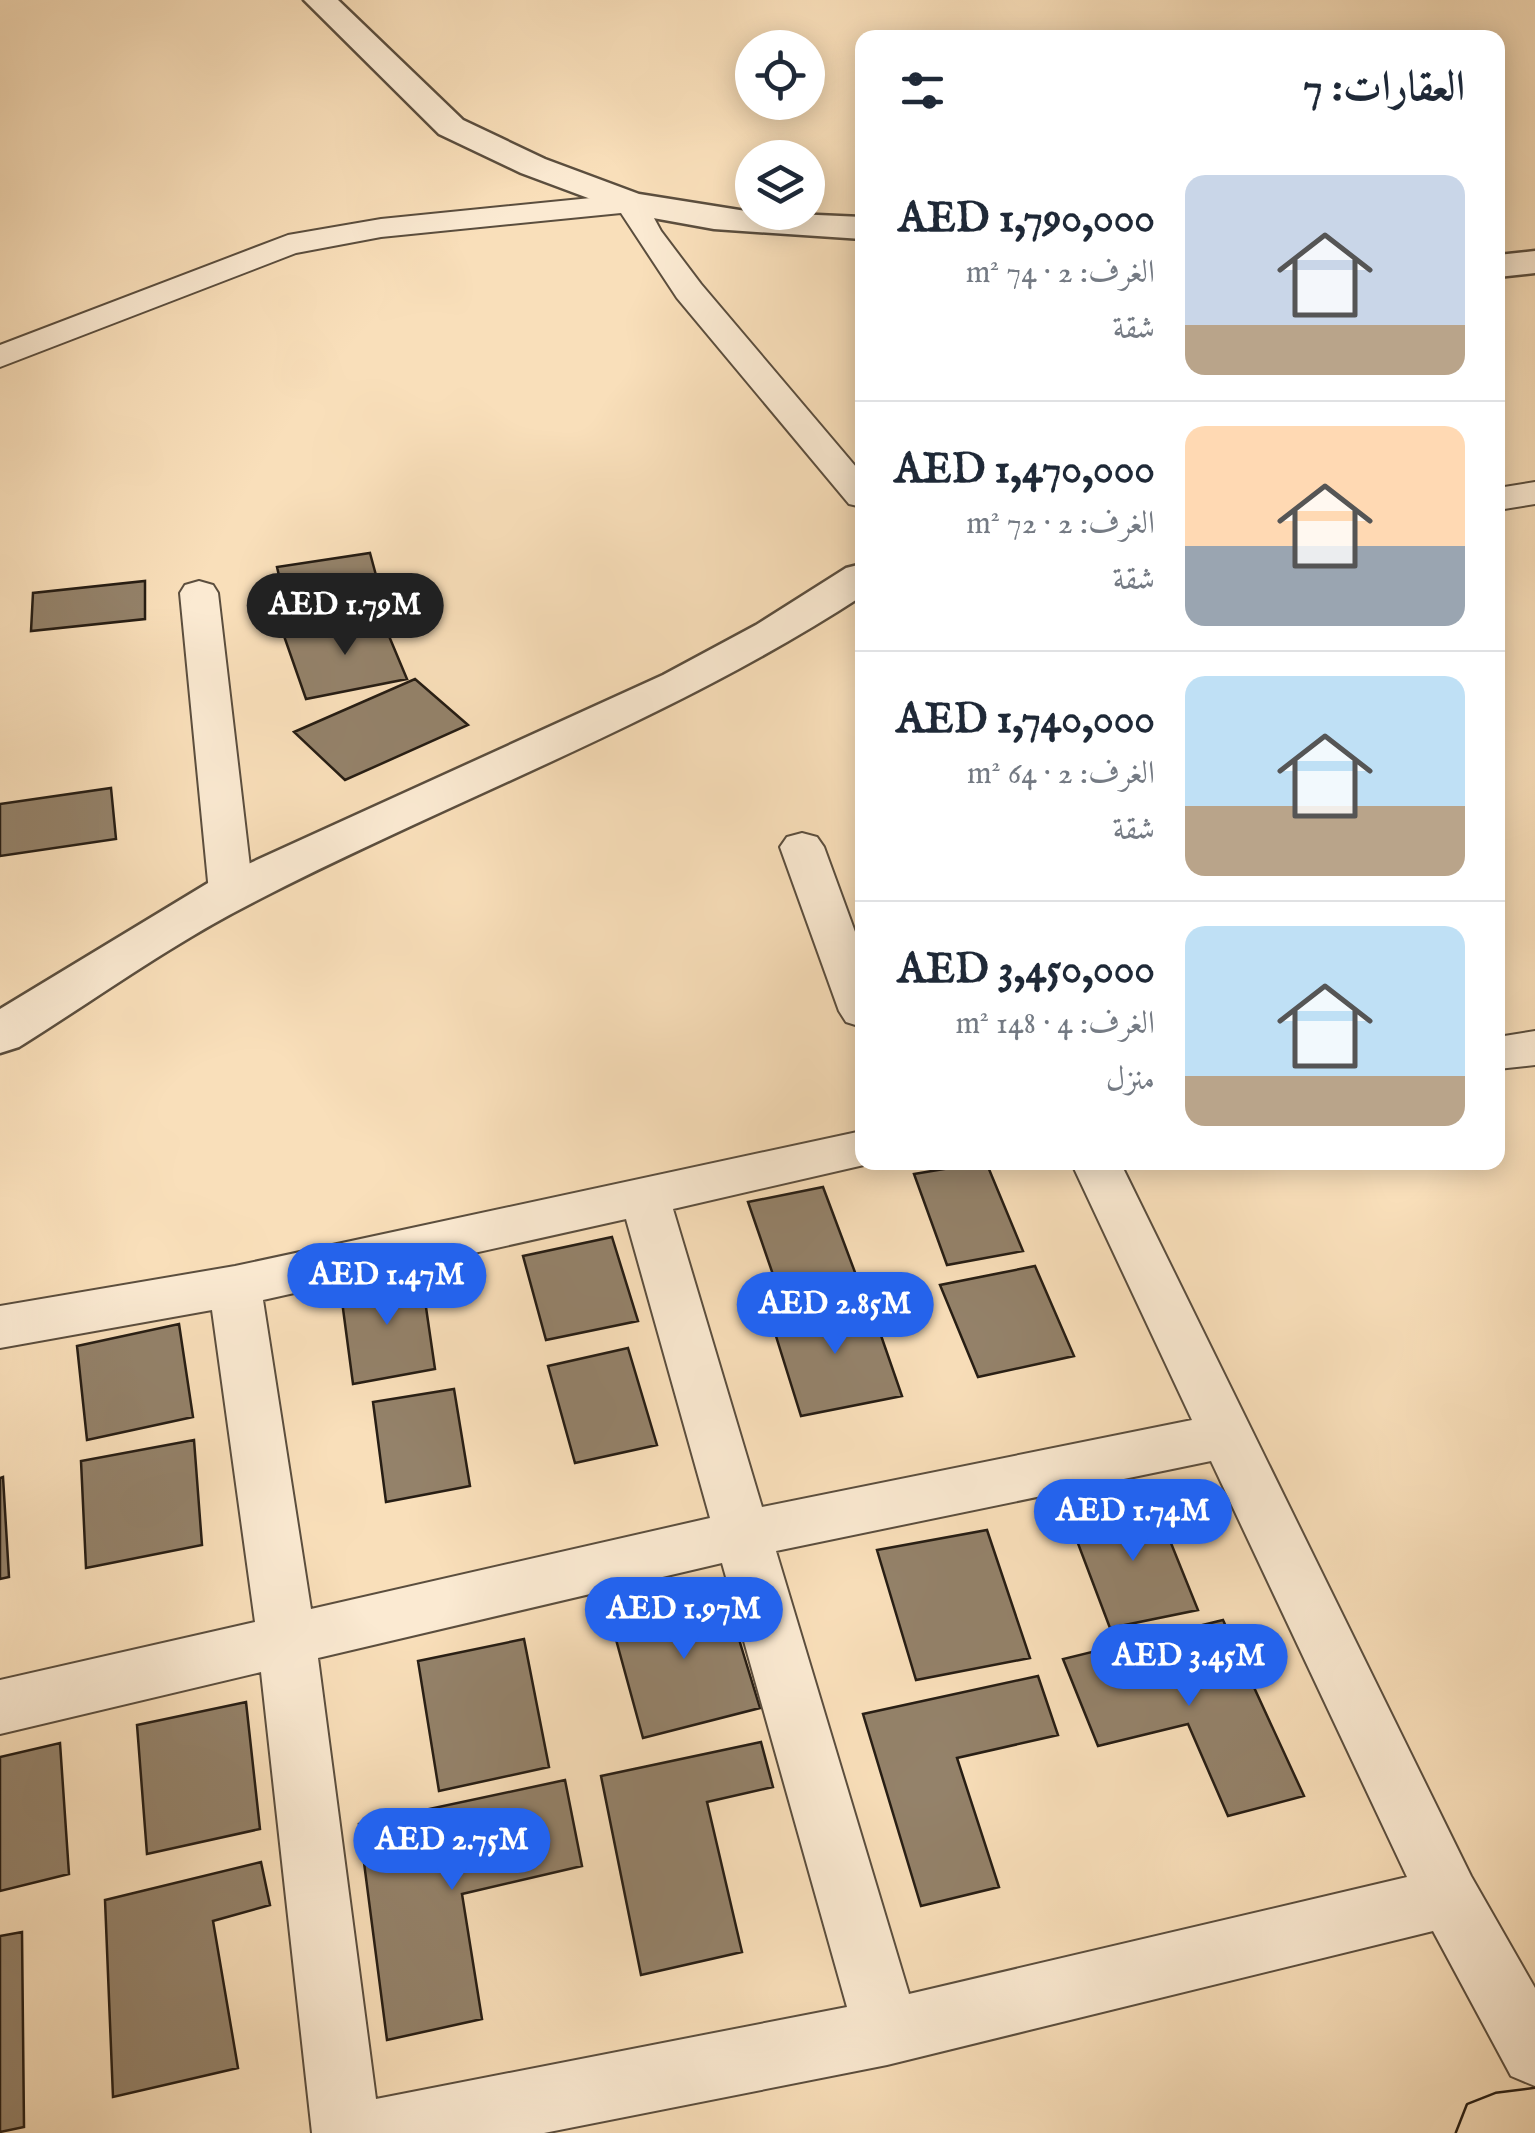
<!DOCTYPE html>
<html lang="ar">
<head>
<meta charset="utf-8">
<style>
	body { margin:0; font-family:"IM FELL English",Amiri,serif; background:#f2f2f3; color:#1f2937; direction:rtl; height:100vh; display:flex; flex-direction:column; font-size:38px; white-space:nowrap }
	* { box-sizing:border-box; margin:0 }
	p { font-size:32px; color:#747a83 }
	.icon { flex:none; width:55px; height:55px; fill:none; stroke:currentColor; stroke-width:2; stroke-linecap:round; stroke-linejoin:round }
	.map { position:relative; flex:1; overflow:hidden; direction:ltr }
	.sheet { position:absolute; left:855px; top:30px; width:650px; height:1140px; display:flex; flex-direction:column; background:#fff; border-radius:20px; box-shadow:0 5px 25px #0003; direction:rtl }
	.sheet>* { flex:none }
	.buttons { position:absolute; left:735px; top:30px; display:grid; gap:20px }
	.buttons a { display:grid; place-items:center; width:90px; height:90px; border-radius:50%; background:#fff; box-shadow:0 5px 25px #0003; font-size:50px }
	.price { position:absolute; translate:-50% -85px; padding:0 22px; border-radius:35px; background:#2563eb; color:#fff; font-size:32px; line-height:65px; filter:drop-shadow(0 2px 5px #0008) }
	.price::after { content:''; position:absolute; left:50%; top:60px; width:30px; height:22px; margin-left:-15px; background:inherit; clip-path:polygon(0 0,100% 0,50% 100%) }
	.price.current { background:#222; color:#fff }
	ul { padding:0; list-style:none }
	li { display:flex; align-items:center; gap:30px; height:250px; padding:0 40px }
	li+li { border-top:2px solid #e0e1e3 }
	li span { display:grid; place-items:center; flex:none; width:280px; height:200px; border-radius:20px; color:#555 }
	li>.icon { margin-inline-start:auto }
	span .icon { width:120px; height:120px; fill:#fffc; stroke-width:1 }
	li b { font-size:42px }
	h2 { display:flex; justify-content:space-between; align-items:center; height:120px; padding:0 40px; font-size:42px }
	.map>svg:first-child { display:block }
</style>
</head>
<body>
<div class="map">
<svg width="1535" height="2133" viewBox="0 0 1535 2133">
	<rect width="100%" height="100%" fill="#f9dfba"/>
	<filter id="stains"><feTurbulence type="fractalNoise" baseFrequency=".002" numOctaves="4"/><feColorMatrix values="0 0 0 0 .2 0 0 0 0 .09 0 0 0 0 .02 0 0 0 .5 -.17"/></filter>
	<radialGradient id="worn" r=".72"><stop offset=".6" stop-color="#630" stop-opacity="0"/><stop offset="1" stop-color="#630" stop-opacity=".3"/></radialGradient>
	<path fill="#94826a" stroke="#261d14" stroke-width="2.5" d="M370,553L384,605L289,619L277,567Z
		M145,581V619L31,631L33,593Z
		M381,617L407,679L306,699L284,636Z
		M415,679L468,725L345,780L294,732Z
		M111,788L116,839L0,856V804Z
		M986,1162L1023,1251L947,1265L914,1174Z
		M823,1187L856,1275L779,1292L748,1202Z
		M612,1237L638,1321L546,1340L523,1256Z
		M1035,1266L1074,1356L978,1377L940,1285Z
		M421,1273L435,1369L353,1384L340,1286Z
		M868,1298L902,1396L801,1416L770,1317Z
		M179,1324L193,1417L87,1440L77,1346Z
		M628,1348L657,1445L575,1463L548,1366Z
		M454,1389L470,1486L386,1502L373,1402Z
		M194,1440L202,1545L86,1568L81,1461Z
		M3,1477L9,1577L0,1579V1478Z
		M1154,1501L1198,1610L1110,1628L1068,1517Z
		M987,1530L1030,1658L916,1680L877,1550Z
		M723,1587L760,1708L643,1738L609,1614Z
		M1223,1620L1304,1796L1228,1816L1188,1724L1098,1746L1063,1659Z
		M524,1639L549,1767L439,1791L418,1661Z
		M1038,1676L1058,1735L957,1758L999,1887L921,1906L863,1714Z
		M246,1702L260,1829L147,1854L137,1725Z
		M761,1742L773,1787L707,1802L742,1952L641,1975L601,1776Z
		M60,1743L69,1874L0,1891V1757Z
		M565,1780L582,1866L462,1894L482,2019L387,2040L359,1824Z
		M261,1862L270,1905L213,1921L238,2068L113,2097L105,1900Z
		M22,1932L24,2127L0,2132V1936Z"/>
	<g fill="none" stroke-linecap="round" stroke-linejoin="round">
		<g stroke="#5b4e3e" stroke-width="4">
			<path id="minor" d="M631,194L642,196L661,231L701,284L862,474V507L849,504L677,298L621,213L381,237L296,253L0,367V345L288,235L381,219Z
				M1535,482V504L1498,510V488Z
				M199,581L213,585L218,593L253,892L247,902L231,907L215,902L209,892L180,593L185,585Z
				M802,833L817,837L824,847L862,951V1027L846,1022L839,1011L780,847L787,837Z
				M1535,1031V1065L1498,1069V1037Z
				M862,1131V1162H877L673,1209L762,1507L1192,1420L1071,1162H1120L1471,1876L1535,1988V2086L1511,2076L1433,1931L887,2065L544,2133H312L261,1672L0,1734V1680L255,1622L212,1310L0,1348V1306L235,1266ZM626,1219L710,1518L311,1609L263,1300ZM1211,1461L1407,1877L909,1994L776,1551ZM722,1563L847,2007L376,2099L318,1658Z"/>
		</g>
		<g stroke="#5b4e3e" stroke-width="5">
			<path id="tertiary" d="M304,0H338L463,120L545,159L639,194L752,212L862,217V239L714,229L631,214L521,173L439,134Z
				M1535,251V273L1498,277V255Z
				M862,564V596C670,721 455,798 252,903C173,943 94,1000 19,1047L0,1053V1009L213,880L663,675L756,625L846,568Z"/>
		</g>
		<g stroke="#261d14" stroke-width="5">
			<path id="primary" d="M1535,2089V2133H1457L1468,2105L1496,2094Z"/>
		</g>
		<use href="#minor" fill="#fbead2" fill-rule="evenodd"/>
		<use href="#tertiary" fill="#fbead2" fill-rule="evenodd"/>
		<use href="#primary" fill="#f9dfba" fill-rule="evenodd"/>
	</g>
	<rect width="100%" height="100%" filter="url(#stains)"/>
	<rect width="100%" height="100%" fill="url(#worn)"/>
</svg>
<div class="buttons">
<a><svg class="icon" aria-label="locate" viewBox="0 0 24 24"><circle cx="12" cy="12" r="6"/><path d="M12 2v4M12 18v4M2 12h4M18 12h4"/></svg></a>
<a><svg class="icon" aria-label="layers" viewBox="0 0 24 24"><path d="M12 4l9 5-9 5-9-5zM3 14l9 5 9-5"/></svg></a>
</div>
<b class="price current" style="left:345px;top:658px">AED 1.79M</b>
<b class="price" style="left:387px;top:1328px">AED 1.47M</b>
<b class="price" style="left:835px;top:1357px">AED 2.85M</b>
<b class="price" style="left:1133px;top:1564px">AED 1.74M</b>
<b class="price" style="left:684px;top:1662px">AED 1.97M</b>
<b class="price" style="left:1189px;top:1709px">AED 3.45M</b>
<b class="price" style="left:452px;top:1893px">AED 2.75M</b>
<section class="sheet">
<h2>العقارات: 7<svg class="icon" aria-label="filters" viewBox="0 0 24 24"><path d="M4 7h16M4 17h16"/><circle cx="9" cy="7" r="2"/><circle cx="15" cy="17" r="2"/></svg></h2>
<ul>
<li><span style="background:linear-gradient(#c9d6e8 75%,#b9a48a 0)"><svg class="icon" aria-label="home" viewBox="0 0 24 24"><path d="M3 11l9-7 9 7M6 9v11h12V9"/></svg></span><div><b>AED 1,790,000</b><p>الغرف: 2 · 74 m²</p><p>شقة</p></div></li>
<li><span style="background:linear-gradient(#ffd9b3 60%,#9aa5b1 0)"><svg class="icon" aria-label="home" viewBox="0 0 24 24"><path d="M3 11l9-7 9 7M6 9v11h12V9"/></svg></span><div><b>AED 1,470,000</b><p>الغرف: 2 · 72 m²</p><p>شقة</p></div></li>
<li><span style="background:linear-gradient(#bfe0f5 65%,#b9a48a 0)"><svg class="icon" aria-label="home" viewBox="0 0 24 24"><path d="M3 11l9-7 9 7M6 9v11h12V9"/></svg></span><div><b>AED 1,740,000</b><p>الغرف: 2 · 64 m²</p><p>شقة</p></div></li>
<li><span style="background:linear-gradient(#bfe0f5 75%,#b9a48a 0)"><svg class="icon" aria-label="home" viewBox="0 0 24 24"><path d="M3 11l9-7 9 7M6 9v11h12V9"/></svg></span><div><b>AED 3,450,000</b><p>الغرف: 4 · 148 m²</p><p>منزل</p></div></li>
</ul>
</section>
</div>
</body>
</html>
